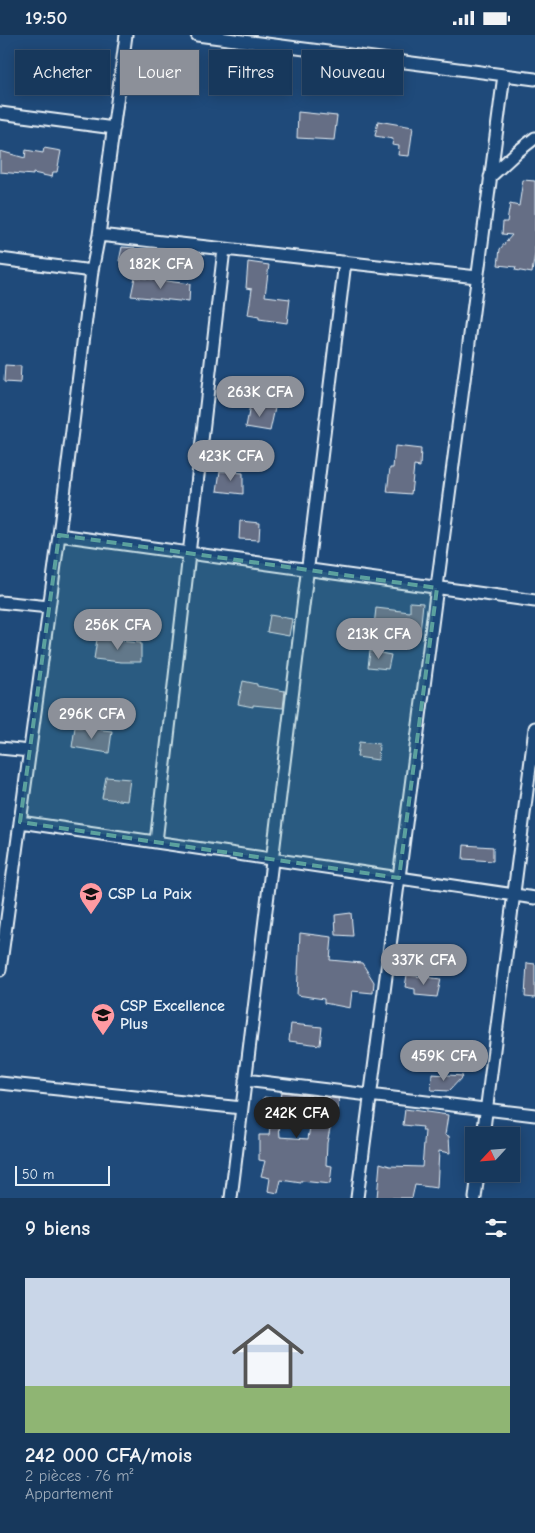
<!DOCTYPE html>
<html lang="fr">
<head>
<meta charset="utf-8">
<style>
	body { margin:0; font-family:"Comic Neue",sans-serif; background:#244365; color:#f1f3f6; height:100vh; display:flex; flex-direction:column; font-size:19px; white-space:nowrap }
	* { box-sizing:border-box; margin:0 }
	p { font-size:16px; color:#9eacbb }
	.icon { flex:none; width:28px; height:28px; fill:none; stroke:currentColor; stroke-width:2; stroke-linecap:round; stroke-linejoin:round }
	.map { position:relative; height:1163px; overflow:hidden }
	.panel { display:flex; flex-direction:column; background:#17385c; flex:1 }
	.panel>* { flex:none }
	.hud { position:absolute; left:15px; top:15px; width:505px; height:45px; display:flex; gap:10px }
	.needle { width:32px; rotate:244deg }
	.tools { position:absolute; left:465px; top:1092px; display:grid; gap:10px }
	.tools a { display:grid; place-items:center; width:55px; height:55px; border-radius:0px; background:#17385c; box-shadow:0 2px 12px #0003,0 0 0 1px #365272; font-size:25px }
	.scale { position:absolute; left:15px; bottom:12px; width:95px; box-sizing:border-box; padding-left:5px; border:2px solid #e8f1f8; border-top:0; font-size:14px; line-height:18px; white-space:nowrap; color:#e8f1f8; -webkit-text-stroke:4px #1f4a7a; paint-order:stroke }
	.price { position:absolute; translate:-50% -42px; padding:0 11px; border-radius:18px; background:#8c9099; color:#fff; font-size:16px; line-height:32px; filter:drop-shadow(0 1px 2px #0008) }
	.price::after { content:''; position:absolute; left:50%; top:30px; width:15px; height:11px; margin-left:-8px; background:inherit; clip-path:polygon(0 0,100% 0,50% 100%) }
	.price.active { background:#222; color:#fff }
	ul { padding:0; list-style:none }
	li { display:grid; align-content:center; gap:10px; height:265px; padding:0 25px }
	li+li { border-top:1px solid #365272 }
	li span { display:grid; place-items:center; height:155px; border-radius:0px; color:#555 }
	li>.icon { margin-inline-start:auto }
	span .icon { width:90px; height:90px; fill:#fffc; stroke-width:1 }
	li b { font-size:21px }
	h2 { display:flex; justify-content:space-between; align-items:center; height:60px; padding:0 25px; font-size:21px }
	.tag { padding:0 18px; border-radius:0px; background:#17385c; box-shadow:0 2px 12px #0003,0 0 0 1px #365272; font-size:18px; line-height:45px }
	.tag.active { background:#8c9099; color:#fff }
	.status { display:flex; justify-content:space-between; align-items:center; height:35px; padding:0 25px; background:#17385c; direction:ltr }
	.status svg { height:14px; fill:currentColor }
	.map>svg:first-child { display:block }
</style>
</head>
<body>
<div class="status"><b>19:50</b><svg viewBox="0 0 49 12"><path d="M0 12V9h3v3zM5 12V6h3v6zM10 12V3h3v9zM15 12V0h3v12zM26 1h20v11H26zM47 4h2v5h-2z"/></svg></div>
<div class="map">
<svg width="535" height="1163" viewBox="0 0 535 1163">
	<rect width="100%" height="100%" fill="#1f4a7a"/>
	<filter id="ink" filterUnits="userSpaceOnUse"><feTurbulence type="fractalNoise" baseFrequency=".02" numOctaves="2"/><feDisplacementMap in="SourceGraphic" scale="10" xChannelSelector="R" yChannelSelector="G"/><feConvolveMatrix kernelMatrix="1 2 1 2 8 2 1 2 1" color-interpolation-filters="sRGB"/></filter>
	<g filter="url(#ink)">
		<path fill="#656e85" stroke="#e8f1f8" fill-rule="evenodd" d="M298,77L337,81L334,105L297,103Z
			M378,86L413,92L409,121L398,120L399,111L392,110L393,104L375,101Z
			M44,113L61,116L57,137H53L52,142L33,138V140L0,137V116L25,123L26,115L43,118Z
			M523,145L535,146V218L532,238L515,235L516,232L498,230L500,214L512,200L502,199L503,187H507L510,169L519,171Z
			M122,212L135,213L133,227L119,226Z
			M248,227L269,230L265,261L290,264L287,288L259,284V282L248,280L252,254L246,253Z
			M135,242L190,249L189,267L131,261Z
			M5,330L21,331L20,348L4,347Z
			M250,371L275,373L270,396L246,392Z
			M395,411L421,414L420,432L414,431L411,459L387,457L390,433H393Z
			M220,436L243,438V459L217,456Z
			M240,486L260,488L259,505L239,504Z
			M410,567L423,568L420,598L409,597V593L374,591L376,573L410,577Z
			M270,580L292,584L289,601L267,597Z
			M97,604L141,608V627H121L94,624Z
			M370,616L391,620L388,634L368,632Z
			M243,646L257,649V651L285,656L283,673L253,670V672L238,669Z
			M75,692L112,696L109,718L72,712Z
			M359,707L379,709L378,725L357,722Z
			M106,742L130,744L127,766L102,763Z
			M464,810L493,812V826L463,824Z
			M351,878L353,901L336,900L335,880Z
			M300,898L332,902L330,925L362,928L374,947L373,958L352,956L350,973L324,968V964L297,960Z
			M527,928L535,929V963L525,962Z
			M407,940L441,944L437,962L415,960V954L405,952Z
			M291,989L322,992L320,1010L289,1006Z
			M432,1039L463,1041L449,1056L431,1055Z
			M281,1057L339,1064L337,1080L333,1079L327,1108L326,1130L332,1131L330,1149L301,1146V1148L281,1145L278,1158L268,1156L270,1143L261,1141L265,1126L259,1125V1100H269L272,1074H262L264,1062L280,1064ZM278,1075L312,1080L308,1104L280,1102Z
			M405,1074L448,1080L445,1100L449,1101L450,1118L439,1116L437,1153L415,1150L412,1163H377L380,1128L390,1131L422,1132L425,1096H422L423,1092L403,1090Z"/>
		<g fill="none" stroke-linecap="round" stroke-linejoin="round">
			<g stroke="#e8f1f8" stroke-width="15">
				<path id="street" d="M197,0L535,44
					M0,78L114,93
					M490,142L517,117L535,103
					M99,200L477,242
					M0,224L92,236
					M59,500L535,566
					M0,567L49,572
					M0,713L30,716
					M20,787L535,863
					M156,807L224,214
					M0,935L59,500L92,236L99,200L126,0
					M245,1045L535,1080
					M0,1048L242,1073
					M483,1101L535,693
					M231,1163L345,227
					M357,1163L504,40
					M475,1163L478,1139"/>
			</g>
			<use href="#street" stroke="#1f4a7a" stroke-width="11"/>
		</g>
	</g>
	<path fill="#5ba19e" fill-opacity="0.2" stroke="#5ba19e" stroke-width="4" stroke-dasharray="10 6" stroke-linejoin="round" d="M59,500L437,553L399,843L20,787Z"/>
	<defs>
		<g id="school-pin" transform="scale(1.25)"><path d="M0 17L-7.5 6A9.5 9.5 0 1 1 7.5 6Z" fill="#ff9aa2" stroke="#1f4a7a"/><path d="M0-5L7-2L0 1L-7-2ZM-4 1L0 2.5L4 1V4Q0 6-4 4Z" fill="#111"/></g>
	</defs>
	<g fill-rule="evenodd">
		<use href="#school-pin" x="91" y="859"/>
		<use href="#school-pin" x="103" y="980"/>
	</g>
	<g text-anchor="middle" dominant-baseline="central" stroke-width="4.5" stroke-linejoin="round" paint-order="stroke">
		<g font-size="16" font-weight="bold" fill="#e8f1f8" stroke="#1f4a7a" text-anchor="start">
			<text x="108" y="859">CSP La Paix</text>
			<text x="120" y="971">CSP Excellence<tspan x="120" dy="18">Plus</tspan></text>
		</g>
	</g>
</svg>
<div class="tools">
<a><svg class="needle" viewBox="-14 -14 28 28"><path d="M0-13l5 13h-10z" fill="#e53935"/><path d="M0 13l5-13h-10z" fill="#9eacbb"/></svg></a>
</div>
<div class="scale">50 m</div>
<b class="price" style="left:161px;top:255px">182K CFA</b>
<b class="price" style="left:260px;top:383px">263K CFA</b>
<b class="price" style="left:231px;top:447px">423K CFA</b>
<b class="price" style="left:118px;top:616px">256K CFA</b>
<b class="price" style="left:379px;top:625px">213K CFA</b>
<b class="price" style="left:92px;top:705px">296K CFA</b>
<b class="price" style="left:424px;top:951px">337K CFA</b>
<b class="price" style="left:444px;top:1047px">459K CFA</b>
<b class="price active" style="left:297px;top:1104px">242K CFA</b>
<div class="hud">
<a class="tag">Acheter</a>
<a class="tag active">Louer</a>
<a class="tag">Filtres</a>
<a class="tag">Nouveau</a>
</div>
</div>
<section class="panel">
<h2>9 biens<svg class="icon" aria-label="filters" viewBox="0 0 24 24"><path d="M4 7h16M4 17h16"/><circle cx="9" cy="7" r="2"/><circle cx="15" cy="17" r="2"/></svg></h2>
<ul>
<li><span style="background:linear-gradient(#c9d6e8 70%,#8fb573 0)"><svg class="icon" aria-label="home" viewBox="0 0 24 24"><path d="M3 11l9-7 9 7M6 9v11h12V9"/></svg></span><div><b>242 000 CFA/mois</b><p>2 pièces · 76 m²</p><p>Appartement</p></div></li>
</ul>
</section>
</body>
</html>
